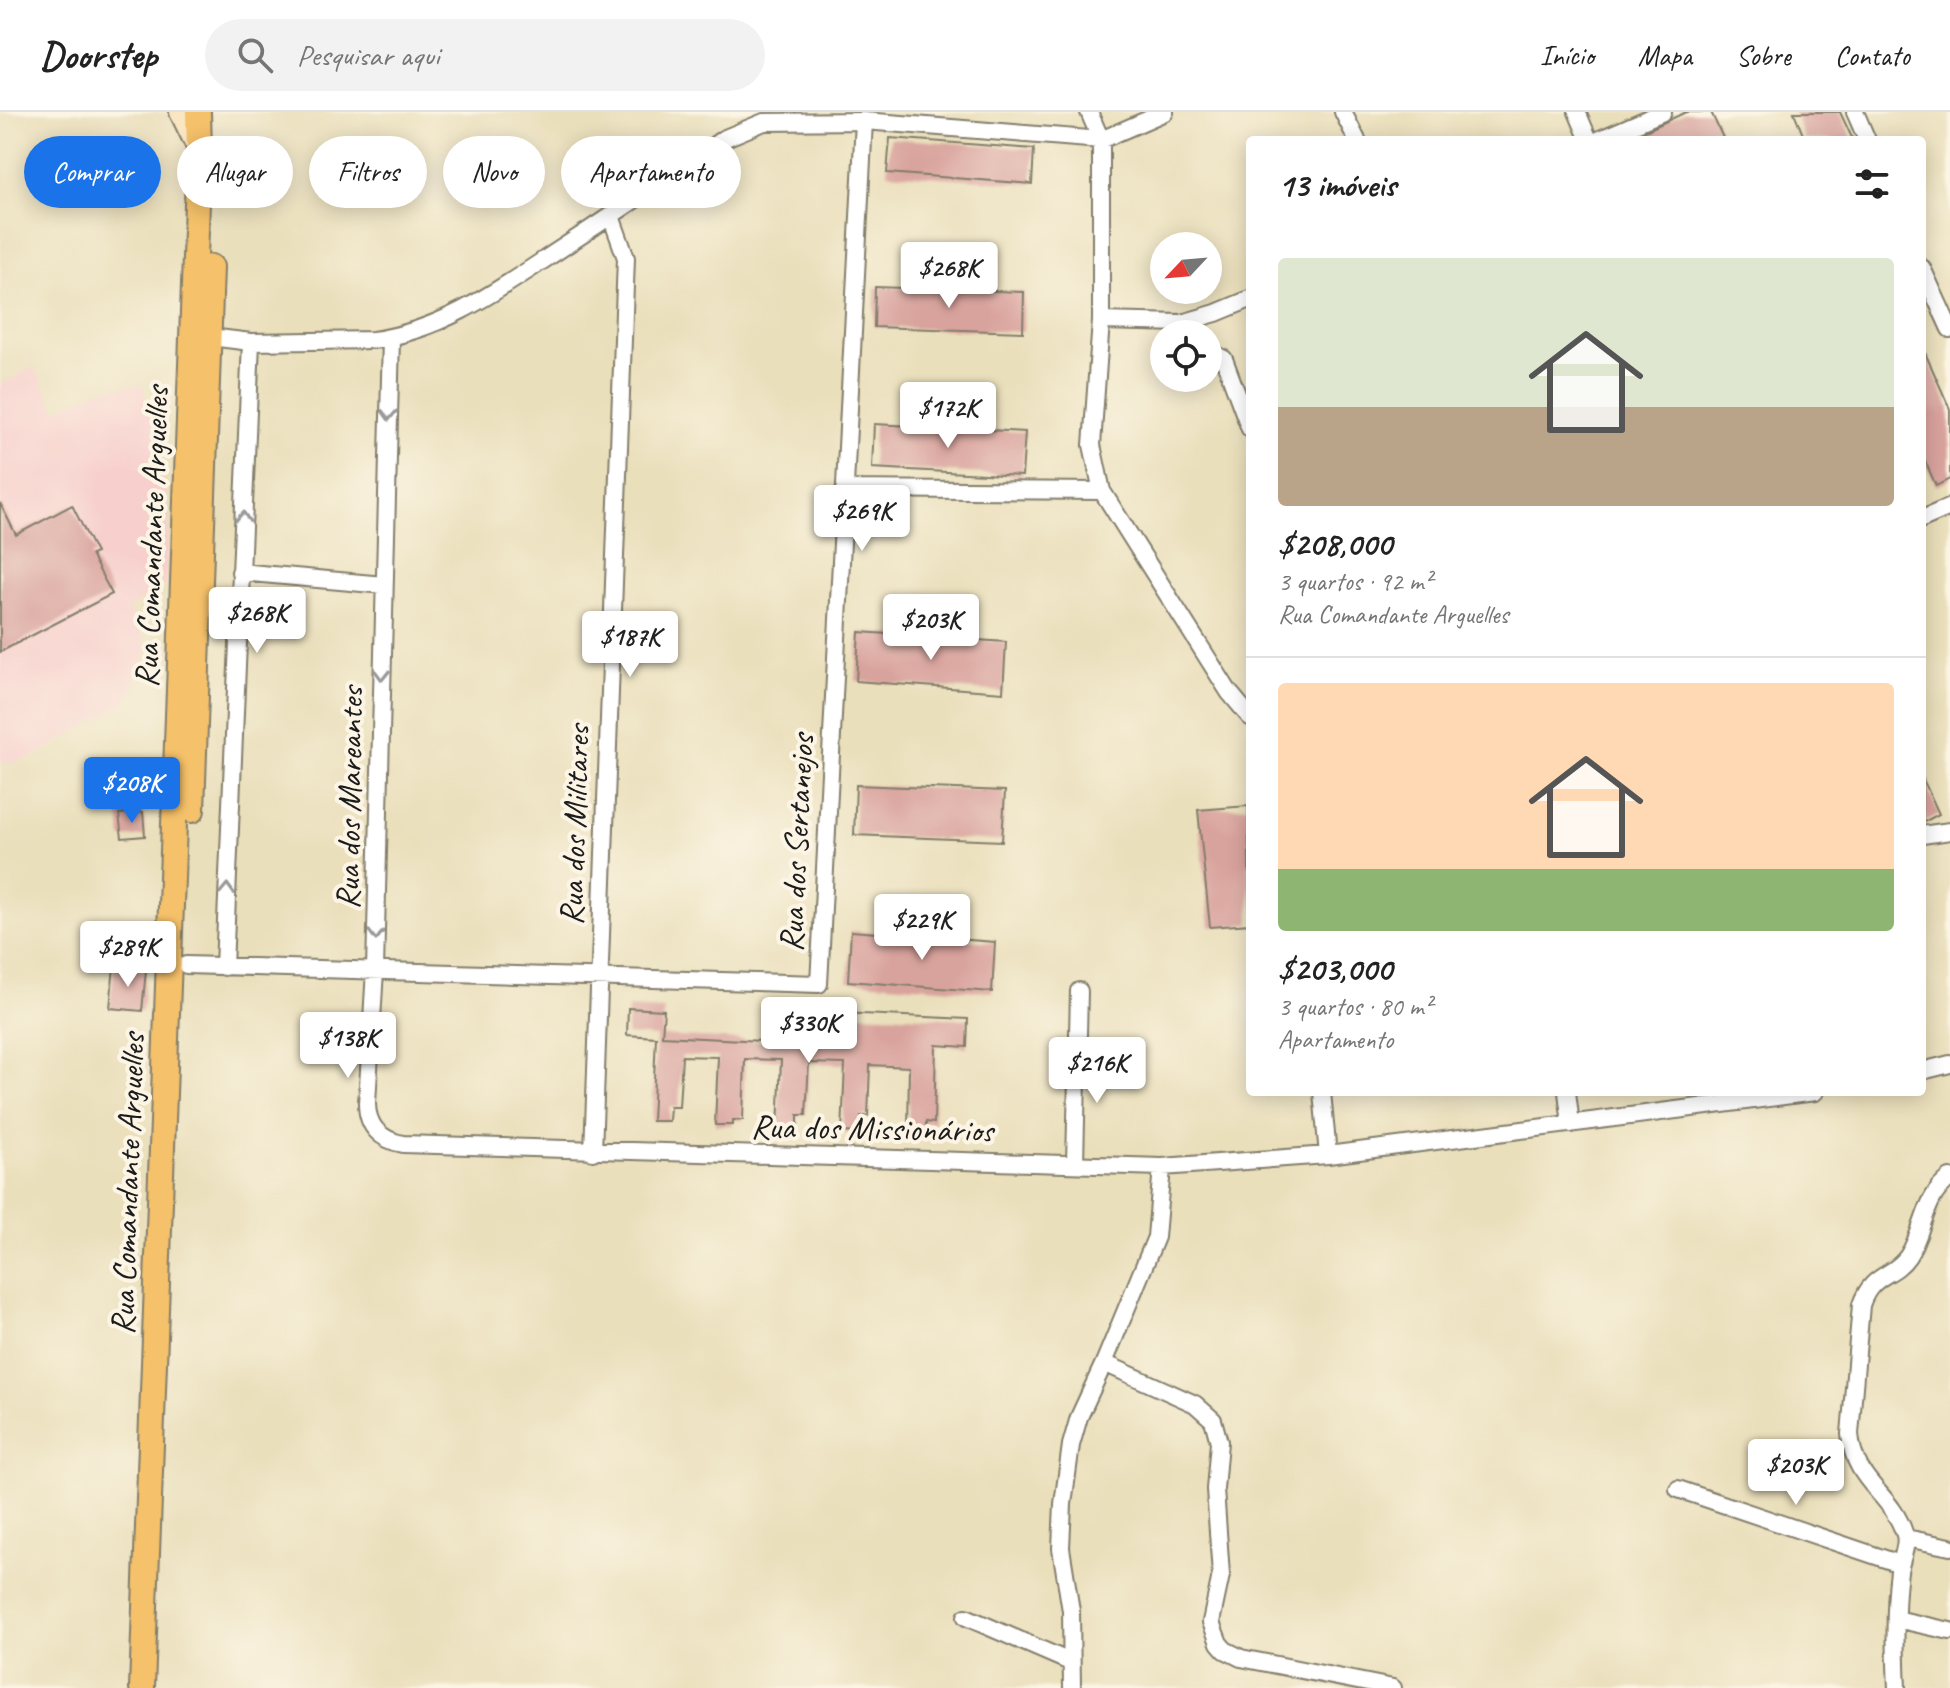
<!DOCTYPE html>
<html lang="pt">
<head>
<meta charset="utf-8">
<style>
	body { margin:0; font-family:Caveat,sans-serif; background:#f2f2f2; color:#222; height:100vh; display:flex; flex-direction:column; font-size:30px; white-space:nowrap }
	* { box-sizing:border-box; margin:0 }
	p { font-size:26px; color:#767676 }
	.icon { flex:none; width:44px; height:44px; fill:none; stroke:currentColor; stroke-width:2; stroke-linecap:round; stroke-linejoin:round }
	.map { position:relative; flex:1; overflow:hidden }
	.panel { position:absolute; left:1246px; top:24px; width:680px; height:960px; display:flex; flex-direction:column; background:#fff; border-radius:8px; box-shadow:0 4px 20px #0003 }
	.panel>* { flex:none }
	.guide { position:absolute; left:24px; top:24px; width:760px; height:72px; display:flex; gap:16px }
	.needle { width:52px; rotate:244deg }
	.buttons { position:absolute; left:1150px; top:120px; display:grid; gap:16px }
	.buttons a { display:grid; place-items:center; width:72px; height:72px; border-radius:50%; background:#fff; box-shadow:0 4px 20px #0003; font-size:40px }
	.price { position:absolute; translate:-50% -68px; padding:0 18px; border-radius:8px; background:#fff; color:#222; font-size:26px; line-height:52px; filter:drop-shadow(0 2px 4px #0008) }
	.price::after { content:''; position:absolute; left:50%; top:48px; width:24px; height:18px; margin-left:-12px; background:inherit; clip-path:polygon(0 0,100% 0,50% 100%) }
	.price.selected { background:#1a73e8; color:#fff }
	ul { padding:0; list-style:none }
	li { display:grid; align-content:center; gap:16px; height:424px; padding:0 32px }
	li+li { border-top:2px solid #e0e0e0 }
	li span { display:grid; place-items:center; height:248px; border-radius:8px; color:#555 }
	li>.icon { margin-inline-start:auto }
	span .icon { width:144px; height:144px; fill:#fffc; stroke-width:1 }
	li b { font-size:34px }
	h2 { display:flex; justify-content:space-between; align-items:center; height:96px; padding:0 32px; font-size:34px }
	.tag { padding:0 28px; border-radius:36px; background:#fff; box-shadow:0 4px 20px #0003; font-size:28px; line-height:72px }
	.tag.selected { background:#1a73e8; color:#fff }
	header { display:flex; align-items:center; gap:48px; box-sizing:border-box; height:112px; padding:0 40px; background:#fff; border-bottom:2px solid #e0e0e0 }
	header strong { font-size:38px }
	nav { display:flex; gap:44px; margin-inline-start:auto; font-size:28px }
	.search { width:560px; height:72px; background:#f2f2f2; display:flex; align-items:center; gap:20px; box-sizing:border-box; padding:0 28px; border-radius:44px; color:#767676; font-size:30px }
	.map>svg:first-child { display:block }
</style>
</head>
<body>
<header>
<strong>Doorstep</strong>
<div class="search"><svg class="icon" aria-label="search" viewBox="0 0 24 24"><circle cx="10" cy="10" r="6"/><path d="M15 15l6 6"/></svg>Pesquisar aqui</div>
<nav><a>Início</a><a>Mapa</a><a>Sobre</a><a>Contato</a></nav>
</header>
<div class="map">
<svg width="1950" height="1576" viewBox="0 0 1950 1576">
	<rect width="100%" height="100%" fill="#fcf5e5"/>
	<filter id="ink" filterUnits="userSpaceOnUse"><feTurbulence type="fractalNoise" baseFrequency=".0125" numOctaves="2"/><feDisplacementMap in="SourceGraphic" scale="16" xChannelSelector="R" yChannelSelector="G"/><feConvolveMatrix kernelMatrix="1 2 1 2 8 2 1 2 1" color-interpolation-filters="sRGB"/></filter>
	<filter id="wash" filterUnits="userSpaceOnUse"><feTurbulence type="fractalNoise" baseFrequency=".006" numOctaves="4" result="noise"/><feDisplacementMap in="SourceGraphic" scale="32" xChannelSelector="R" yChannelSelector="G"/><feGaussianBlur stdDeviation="1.8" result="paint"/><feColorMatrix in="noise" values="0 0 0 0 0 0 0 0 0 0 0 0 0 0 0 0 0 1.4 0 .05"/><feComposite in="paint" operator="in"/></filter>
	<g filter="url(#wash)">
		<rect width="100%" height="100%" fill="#eadfbb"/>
		<path fill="#f7d0cd" d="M34,254L56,298L99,277L142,273L159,331L169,401L166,472L129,496L148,537L127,589L32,645L6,652L0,648V273Z"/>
		<g id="blocks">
			<path fill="#d9a39d" d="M1686,0H1711L1724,28H1626Z
				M1794,0H1840L1853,28H1805Z
				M890,26L1034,37L1032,72L887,61Z
				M875,175L1024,180L1023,220L874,215Z
				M1922,234L1950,297V367L1936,374L1922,342Z
				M874,312L1025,320L1022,364L872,356Z
				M0,391L16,423L72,393L96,441L91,443L112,482L0,540Z
				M859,520L1006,530L1003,580L856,569Z
				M1922,665L1939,702L1922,711Z
				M856,673L1005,679L1002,729L854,723Z
				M1248,694L1250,812L1210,815L1198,698Z
				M143,700L145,724L122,726L119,702Z
				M851,819L995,830L992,880L848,869Z
				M114,854L146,858L142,899L110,896Z
				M628,896L664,898L662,924L840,933L841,901L968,907L967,935L936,933L934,1011L926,1010V1022L908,1021L909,955L870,953L868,1004H861L860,1021L842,1020L845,952L809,951L806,1003H798V1018L778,1017L781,948L745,947L743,1008H733V1013H715L718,945L682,944L679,995H670L669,1009H652L656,925L627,923Z"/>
		</g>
	</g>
	<g filter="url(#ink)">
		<use href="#blocks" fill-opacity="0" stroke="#837e6c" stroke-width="2"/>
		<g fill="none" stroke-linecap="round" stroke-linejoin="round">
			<g stroke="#837e6c" stroke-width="20">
				<path id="minor" d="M1089,0L1101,28V209L1092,333L1102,379L1229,580L1250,605
					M1343,0L1357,28
					M1577,0L1589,28
					M1855,0L1867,28
					M1598,28L1663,0
					M1922,156L1950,217
					M1101,209L1182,211L1216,201L1250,187
					M210,225L251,230L373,228C446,218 505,173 565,134C618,99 671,64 723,27L764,10L864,9L1101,28L1165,0
					M391,226L375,858L367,991C367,1015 381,1028 403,1032L1162,1055L1328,1043L1815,980
					M1208,239L1224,247L1250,317
					M845,377L1102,379
					M1922,407L1950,395
					M240,460L384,473
					M1922,723L1950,719
					M186,853L819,872L864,9
					M224,855L251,230
					M1922,959L1950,952
					M1322,980L1328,1043
					M1567,980L1571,1012
					M593,1040L626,146L611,104
					M1075,1051L1079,879
					M1104,1251L1195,1292L1213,1308L1219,1330L1215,1377L1221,1463L1211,1510L1219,1531L1225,1538L1241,1546L1393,1576
					M1678,1377L1900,1452
					M1906,1426L1950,1435
					M966,1505L1070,1550
					M1896,1507L1950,1519
					M1072,1576L1071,1499L1061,1436L1063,1392L1071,1333L1079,1305L1104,1251L1156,1125L1162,1055
					M1897,1576C1895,1537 1894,1497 1899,1459C1901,1448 1908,1433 1905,1423C1891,1379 1854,1372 1850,1322L1861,1193C1872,1160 1893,1166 1908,1144C1925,1118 1923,1086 1950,1066"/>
			</g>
			<g stroke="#837e6c" stroke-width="26">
				<path id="secondary" d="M181,0L199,37"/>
			</g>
			<g stroke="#837e6c" stroke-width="28">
				<path id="primary" d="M192,698L211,155
					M142,1576L199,37L198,0"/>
			</g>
			<use href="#minor" stroke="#fff" stroke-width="16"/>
			<use href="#secondary" stroke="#fbe6c4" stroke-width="22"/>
			<use href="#primary" stroke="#f5c16b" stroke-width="24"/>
		</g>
		<defs><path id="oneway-chevron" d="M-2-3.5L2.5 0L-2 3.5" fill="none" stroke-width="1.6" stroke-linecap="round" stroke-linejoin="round" transform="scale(2)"/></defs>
		<g stroke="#999">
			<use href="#oneway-chevron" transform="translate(389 303) rotate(92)"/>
			<use href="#oneway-chevron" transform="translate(243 405) rotate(-87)"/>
			<use href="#oneway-chevron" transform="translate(382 563) rotate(91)"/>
			<use href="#oneway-chevron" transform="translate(227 777) rotate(-88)"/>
			<use href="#oneway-chevron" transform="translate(376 823) rotate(91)"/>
		</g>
	</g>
	<g text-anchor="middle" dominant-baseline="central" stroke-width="8" stroke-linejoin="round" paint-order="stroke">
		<g font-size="34" fill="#1c1c1c" stroke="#fcf5e5">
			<text transform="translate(151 425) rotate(-88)">Rua Comandante Arguelles</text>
			<text transform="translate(349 686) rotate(-89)">Rua dos Mareantes</text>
			<text transform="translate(574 713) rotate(-88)">Rua dos Militares</text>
			<text transform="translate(796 731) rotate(-87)">Rua dos Sertanejos</text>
			<text transform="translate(872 1016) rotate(1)">Rua dos Missionários</text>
			<text transform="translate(127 1072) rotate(-88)">Rua Comandante Arguelles</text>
		</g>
	</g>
</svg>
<div class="buttons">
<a><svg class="needle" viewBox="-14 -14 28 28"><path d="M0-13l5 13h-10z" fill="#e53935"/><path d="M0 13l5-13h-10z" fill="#767676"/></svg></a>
<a><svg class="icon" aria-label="locate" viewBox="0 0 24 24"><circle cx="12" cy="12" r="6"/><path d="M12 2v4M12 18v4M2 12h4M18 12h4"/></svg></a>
</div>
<b class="price" style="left:949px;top:198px">$268K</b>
<b class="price" style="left:948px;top:338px">$172K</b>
<b class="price" style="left:862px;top:441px">$269K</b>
<b class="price" style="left:257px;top:543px">$268K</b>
<b class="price" style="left:931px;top:550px">$203K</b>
<b class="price" style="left:630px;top:567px">$187K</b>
<b class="price selected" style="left:132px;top:713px">$208K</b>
<b class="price" style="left:922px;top:850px">$229K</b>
<b class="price" style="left:128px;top:877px">$289K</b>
<b class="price" style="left:809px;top:953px">$330K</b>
<b class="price" style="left:348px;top:968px">$138K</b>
<b class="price" style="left:1097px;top:993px">$216K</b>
<b class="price" style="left:1796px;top:1395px">$203K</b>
<div class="guide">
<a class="tag selected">Comprar</a>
<a class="tag">Alugar</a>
<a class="tag">Filtros</a>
<a class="tag">Novo</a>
<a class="tag">Apartamento</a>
</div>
<section class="panel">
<h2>13 imóveis<svg class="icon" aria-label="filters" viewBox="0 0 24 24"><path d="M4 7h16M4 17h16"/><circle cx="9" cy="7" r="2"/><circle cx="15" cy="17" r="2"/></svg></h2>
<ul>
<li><span style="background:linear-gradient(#dfe7d0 60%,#b9a48a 0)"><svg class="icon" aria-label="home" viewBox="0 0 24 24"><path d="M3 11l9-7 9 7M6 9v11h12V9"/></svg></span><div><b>$208,000</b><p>3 quartos · 92 m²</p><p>Rua Comandante Arguelles</p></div></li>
<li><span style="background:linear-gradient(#ffd9b3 75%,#8fb573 0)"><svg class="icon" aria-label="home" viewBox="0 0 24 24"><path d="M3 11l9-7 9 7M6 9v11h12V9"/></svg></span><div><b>$203,000</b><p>3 quartos · 80 m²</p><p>Apartamento</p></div></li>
</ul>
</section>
</div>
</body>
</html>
